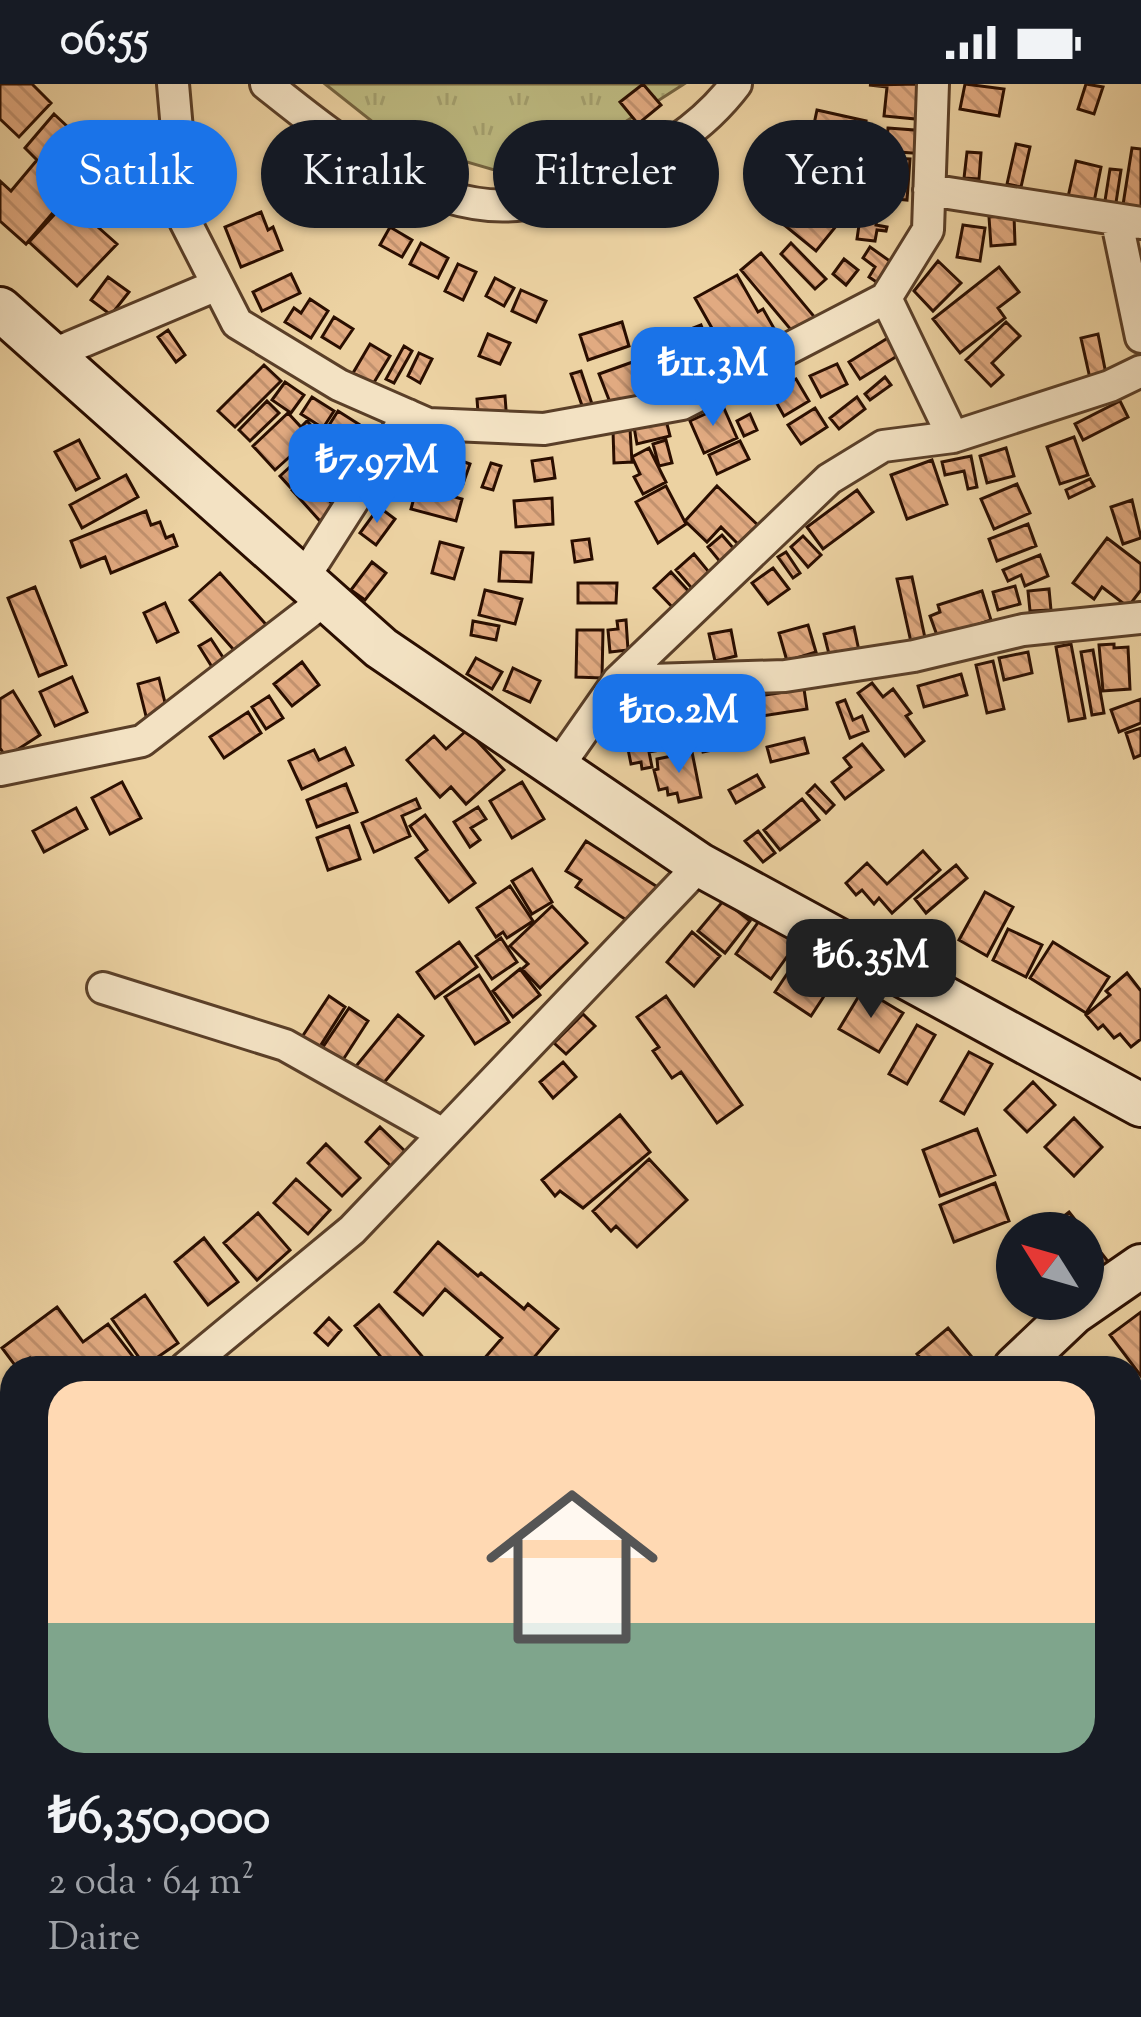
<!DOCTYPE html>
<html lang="tr">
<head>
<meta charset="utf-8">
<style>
	body { margin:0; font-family:"Sorts Mill Goudy",serif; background:#20242c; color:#f1f3f6; height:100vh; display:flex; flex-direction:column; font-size:45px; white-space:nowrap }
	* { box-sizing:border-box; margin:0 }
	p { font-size:39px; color:#9ea1a6 }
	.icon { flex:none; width:66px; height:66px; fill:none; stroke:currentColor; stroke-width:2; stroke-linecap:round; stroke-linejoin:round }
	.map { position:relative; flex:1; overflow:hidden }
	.drawer { position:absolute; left:0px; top:1272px; width:1143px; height:663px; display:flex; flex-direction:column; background:#171b24; border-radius:36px 36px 0 0; box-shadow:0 3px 9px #0004 }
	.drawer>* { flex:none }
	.banner { position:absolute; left:36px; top:36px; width:1071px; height:108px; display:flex; gap:24px }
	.needle { width:78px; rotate:307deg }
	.buttons { position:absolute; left:996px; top:1128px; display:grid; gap:24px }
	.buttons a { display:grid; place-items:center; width:108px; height:108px; border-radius:50%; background:#171b24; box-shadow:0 3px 9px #0004; font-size:60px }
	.price { position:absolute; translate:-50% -102px; padding:0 27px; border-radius:24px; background:#1a73e8; color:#fff; font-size:39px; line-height:78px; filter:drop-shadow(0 3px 6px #0008) }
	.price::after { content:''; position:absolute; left:50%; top:72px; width:36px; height:27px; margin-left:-18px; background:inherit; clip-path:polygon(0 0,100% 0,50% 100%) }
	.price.active { background:#222; color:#fff }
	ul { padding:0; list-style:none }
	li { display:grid; align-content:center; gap:24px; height:636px; padding:0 48px }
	li span { display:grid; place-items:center; height:372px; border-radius:36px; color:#555 }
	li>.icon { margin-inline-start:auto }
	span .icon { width:216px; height:216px; fill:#fffc; stroke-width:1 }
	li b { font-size:51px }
	.chip { padding:0 42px; border-radius:54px; background:#171b24; box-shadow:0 3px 9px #0004; font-size:42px; line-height:108px }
	.chip.active { background:#1a73e8; color:#fff }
	.status { display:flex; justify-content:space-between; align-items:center; height:84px; padding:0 60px; background:#171b24; direction:ltr }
	.status svg { height:33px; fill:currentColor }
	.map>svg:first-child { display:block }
</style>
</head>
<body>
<div class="status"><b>06:55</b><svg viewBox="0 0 49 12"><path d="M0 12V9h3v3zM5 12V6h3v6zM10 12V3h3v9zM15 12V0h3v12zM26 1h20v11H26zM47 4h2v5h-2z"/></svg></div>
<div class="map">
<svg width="1141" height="1933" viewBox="0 0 1141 1933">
	<defs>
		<pattern id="park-tufts" width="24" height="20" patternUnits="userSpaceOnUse" patternTransform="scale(3)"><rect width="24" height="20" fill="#bdba81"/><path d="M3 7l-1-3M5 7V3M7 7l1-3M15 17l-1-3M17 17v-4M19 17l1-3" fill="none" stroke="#a39f6e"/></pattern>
		<pattern id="building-back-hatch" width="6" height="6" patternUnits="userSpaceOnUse" patternTransform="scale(3)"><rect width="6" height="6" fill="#e1aa81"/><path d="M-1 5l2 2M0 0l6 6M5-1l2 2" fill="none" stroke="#c1916e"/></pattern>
	</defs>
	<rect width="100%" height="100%" fill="#ecd2a2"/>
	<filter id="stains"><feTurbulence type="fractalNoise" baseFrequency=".00167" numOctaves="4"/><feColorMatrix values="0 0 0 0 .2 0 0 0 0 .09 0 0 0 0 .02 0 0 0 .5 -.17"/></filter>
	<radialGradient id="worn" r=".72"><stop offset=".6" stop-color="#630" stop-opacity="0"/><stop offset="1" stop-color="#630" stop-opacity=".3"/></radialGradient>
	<path fill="url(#park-tufts)" stroke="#746440" stroke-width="3" d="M325,0H684L611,47L508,90L398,58Z"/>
	<path fill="url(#building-back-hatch)" stroke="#2a0e00" stroke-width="3" d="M0,0H32L51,19L19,53L0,35Z
		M643,0L661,21L638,40L620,18Z
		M920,0L916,35L884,32L887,3L869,1Z
		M965,0L1004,5L999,32L960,25Z
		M1086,0L1103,3L1094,30L1078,25Z
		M817,26L866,37L862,57L813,45Z
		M54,30L70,45L65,50L83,65L79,69L93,82L26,160L0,137V97L11,107L37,76L25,64Z
		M888,44L927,47L925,70L886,67Z
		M153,57L157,78L141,81L145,112L122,115L115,63Z
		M1016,60L1030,63L1021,103L1007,100Z
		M1132,64L1141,65V130L1122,127Z
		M967,68L981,69L979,95L964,94Z
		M887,74L910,75L907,116L885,114Z
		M1076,77L1101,83L1094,118L1068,113Z
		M1110,85L1121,86L1115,125L1104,123Z
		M796,101L841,136L816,167L772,131Z
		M78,105L96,121L90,126L104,139L99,144L117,160L77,202L29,158Z
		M862,120L879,123L876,141L887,143L886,147L877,146L875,157L857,155Z
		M261,128L268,146L273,143L282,166L241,183L225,143Z
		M1014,131L1015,160L991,162L989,133Z
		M963,141L985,144L980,177L957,173Z
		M390,143L412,156L402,173L380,161Z
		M421,159L448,174L438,194L410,180Z
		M791,159L826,195L815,205L781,170Z
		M870,163L901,185L887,205L869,193L875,183L863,174Z
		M761,169L817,236L797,253L741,186Z
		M844,175L858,186L846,201L833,190Z
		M938,177L961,199L933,227L914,207Z
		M458,180L476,188L463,216L445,207Z
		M999,183L1019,208L998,224L1005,234L960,269L933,235Z
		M291,190L300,209L262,227L253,208Z
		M737,191L758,228L763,225L784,262L735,285L695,214Z
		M108,193L129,208L111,231L91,216Z
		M495,194L514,204L504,222L486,212Z
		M521,206L546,217L536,238L512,227Z
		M310,215L328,227L311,254L285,238L294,224L301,229Z
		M334,233L353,245L340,264L322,253Z
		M622,238L629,262L588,276L580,251Z
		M1006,238L1020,252L992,279L1003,291L991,302L966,276Z
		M701,241L705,251L661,269L657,258Z
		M168,246L185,271L176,278L158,253Z
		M488,250L510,259L500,280L479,272Z
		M1098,250L1107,295L1091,299L1081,254Z
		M891,252L902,269L860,295L849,278Z
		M702,258L715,288L676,305L662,276Z
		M370,260L390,272L373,300L353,289Z
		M404,262L412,267L394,299L386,295Z
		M419,269L432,275L420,299L408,292Z
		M641,275L653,312L613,326L599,290Z
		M837,280L847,300L821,313L810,292Z
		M264,281L281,297L235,343L218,327Z
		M581,287L595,329L586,333L571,290Z
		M885,293L891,301L870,316L865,310Z
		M796,295L809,317L784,332L771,309Z
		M285,298L304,311L291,329L272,316Z
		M505,312L507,339L479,341L477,315Z
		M312,313L334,327L323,344L301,330Z
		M857,313L865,325L839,345L830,334Z
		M267,317L279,329L250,357L239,346Z
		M1120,317L1128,333L1083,356L1075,340Z
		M723,322L737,354L704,369L690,337Z
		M815,324L827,343L801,360L788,341Z
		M338,327L360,341L348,360L326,346Z
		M288,329L301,343L307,337L317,348L275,386L253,362Z
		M750,330L757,346L744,352L737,337Z
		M666,336L670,352L637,360L634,343Z
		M370,345L379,351L363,373L354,367Z
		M630,345L632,378L614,379L613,346Z
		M1074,353L1088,391L1060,400L1047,363Z
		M79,356L99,394L76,406L55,368Z
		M666,356L672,379L659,382L653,360Z
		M740,357L749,375L717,390L709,371Z
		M649,364L666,398L643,410L634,393L640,390L632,373Z
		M1006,364L1014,392L987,399L980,372Z
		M304,370L315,380L290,403L280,392Z
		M971,372L977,403L968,405L964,387L945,391L942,378Z
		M552,374L555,394L535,397L532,377Z
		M456,375L470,380L463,400L450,396Z
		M932,376L947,420L907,435L891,391Z
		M491,379L501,382L493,406L482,403Z
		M319,383L347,412L339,420L311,392Z
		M126,391L138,413L82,444L70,421Z
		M307,392L335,423L320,437L292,406Z
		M1090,395L1094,402L1069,414L1066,406Z
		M1017,400L1030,429L994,445L981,415Z
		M417,402L462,415L456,437L411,425Z
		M666,402L686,440L658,459L636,418Z
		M717,402L763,446L745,467L721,443L707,458L685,437Z
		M857,406L873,428L823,465L807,443Z
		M552,414L553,440L516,443L514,417Z
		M1132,416L1141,454L1123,460L1111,423Z
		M379,423L395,435L376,461L360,449Z
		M146,427L151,441L160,438L166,454L173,451L177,462L111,489L105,473L81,483L71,457Z
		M1028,440L1036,462L997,477L989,455Z
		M722,451L741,473L726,485L708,463Z
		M803,452L821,471L808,483L791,463Z
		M1107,454L1141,480V506L1128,523L1102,503L1094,515L1073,499Z
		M589,455L592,475L575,478L572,457Z
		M440,458L463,464L454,495L432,489Z
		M501,468L533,469L531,498L499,497Z
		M786,468L800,489L793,494L778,473Z
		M694,470L713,493L695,508L676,486Z
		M1040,471L1048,492L1025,502L1021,491L1008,497L1003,486Z
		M372,478L386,489L365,516L351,506Z
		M773,484L789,505L768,520L752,499Z
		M671,488L693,512L676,527L654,504Z
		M220,489L271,546L240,573L190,516Z
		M912,493L925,554L911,558L897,495Z
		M578,499H617L616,519H578Z
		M1015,502L1020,520L998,526L993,508Z
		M35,503L66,581L39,592L8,514Z
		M1049,505L1051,526L1030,527L1028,507Z
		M485,506L522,515L515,540L479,531Z
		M982,507L991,536L938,554L930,532L940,528L938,521Z
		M165,519L178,548L157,558L144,529Z
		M626,536L628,566L610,568L608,546L618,545L617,537Z
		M473,537L499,542L496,556L471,551Z
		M808,541L816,568L787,577L779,549Z
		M854,543L859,567L830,574L824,550Z
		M577,546H603L602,594L576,593Z
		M731,546L736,572L715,577L709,550Z
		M211,555L230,584L217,591L199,562Z
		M1071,560L1085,634L1069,637L1056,563Z
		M1114,560V564L1128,563L1130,605L1103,607L1099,561Z
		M1093,566L1104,629L1092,631L1081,568Z
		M1028,568L1032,589L1004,596L999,574Z
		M476,574L502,588L492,605L467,590Z
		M993,577L1004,625L987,629L976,581Z
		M302,578L319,601L292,622L274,600Z
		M513,584L540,597L530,618L504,606Z
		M961,590L967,611L924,623L918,602Z
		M72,593L87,628L55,642L40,608Z
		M159,594L169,635L148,640L138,600Z
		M872,599L883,613L893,605L911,629L906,632L924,657L905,672L858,609Z
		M804,605L807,625L749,634L746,614Z
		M13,607L40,651L6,673L0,664V615Z
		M269,612L283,634L266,645L252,623Z
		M1141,615V639L1119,648L1111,626Z
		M845,616L853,636L862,632L868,647L850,654L837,619Z
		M731,618L740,660L703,668L700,657L685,660L679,628Z
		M664,623V635L625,638V626Z
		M248,628L261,649L224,674L210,653Z
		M667,643L671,664L649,668L652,683L642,685L641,678L631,680L625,650Z
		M1141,644V671L1134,674L1126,649Z
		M467,646L504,686L466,720L451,703L440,713L407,676L434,652L446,665Z
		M804,654L808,669L771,678L767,663Z
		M862,660L883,686L845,715L832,698L851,683L844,674Z
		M345,664L353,681L302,705L289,677L314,666L319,676Z
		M692,668L701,713L679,718L677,709L668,711L667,704L659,706L654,686L658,685L657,675Z
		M757,691L764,703L736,719L729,706Z
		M122,698L141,734L110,750L92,714Z
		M522,698L544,735L512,754L490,717Z
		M346,700L357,728L317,743L307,716Z
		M815,701L834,721L826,729L807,709Z
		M416,715L420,724L402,732L410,752L374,768L362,739Z
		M802,715L819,736L780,766L764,746Z
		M478,723L486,735L471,744L480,756L470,763L454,738Z
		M76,724L87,745L44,768L33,747Z
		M425,731L475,799L449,818L416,774L427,766L410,742Z
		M349,742L360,775L328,786L317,754Z
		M758,747L775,769L763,778L745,757Z
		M586,757L659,804L634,841L576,803L581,796L566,787Z
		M923,767L940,786L892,829L879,814L874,820L862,806L856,811L846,799L867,779L887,800Z
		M956,781L967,794L926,829L915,815Z
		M532,785L552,818L532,830L512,797Z
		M510,802L533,837L507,854L503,848L496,853L477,824Z
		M985,808L1013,823L987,872L959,856Z
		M724,816L750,837L725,869L698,847Z
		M552,822L587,859L540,904L522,885L528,880L510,862Z
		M766,827L801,853L771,895L736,870Z
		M1008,845L1042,861L1026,893L993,876Z
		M692,848L720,872L694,902L667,878Z
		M501,854L517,878L492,895L476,872Z
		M459,858L477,883L435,914L417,888Z
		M1053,858L1109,893L1086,929L1030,894Z
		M807,860L843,883L811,932L775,908Z
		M520,885L540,911L513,933L493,907Z
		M1127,889L1141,907V955L1131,963L1120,950L1114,954L1103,941L1098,945L1086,931L1110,911L1106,907Z
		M479,891L509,938L475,960L445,913Z
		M863,905L903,929L879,968L839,945Z
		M329,912L345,923L317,967L300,956Z
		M666,912L742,1021L717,1039L681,988L672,994L653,967L659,963L637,933Z
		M349,924L368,937L339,982L319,969Z
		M583,930L595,942L566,970L554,959Z
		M398,931L423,952L376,1008L352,987Z
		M917,941L935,951L907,1000L889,990Z
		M969,968L992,980L964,1030L941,1017Z
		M563,978L576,993L553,1014L540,998Z
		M1033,998L1055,1021L1027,1048L1005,1026Z
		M620,1031L650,1068L583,1124L560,1107L555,1112L542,1096Z
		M1074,1034L1102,1063L1074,1092L1045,1063Z
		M380,1043L408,1070L394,1085L366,1058Z
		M977,1045L995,1091L940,1112L923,1066Z
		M326,1060L360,1094L342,1112L308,1079Z
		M649,1075L687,1116L637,1163L616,1142L611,1147L593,1127Z
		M296,1095L330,1126L308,1150L274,1119Z
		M995,1099L1009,1137L954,1158L940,1121Z
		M1069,1128L1110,1180L1083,1201V1149H1042Z
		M258,1129L290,1166L257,1196L224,1159Z
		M204,1154L238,1198L208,1221L175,1178Z
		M438,1158L478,1192L481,1189L524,1225L528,1220L558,1245L526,1283L520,1278L516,1284H476L502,1254L445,1205L423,1231L395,1208Z
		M145,1211L178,1259L145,1282L112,1235Z
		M379,1221L426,1277L417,1284H390L355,1242Z
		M57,1223L83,1258L108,1240L141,1283L37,1284L30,1274L17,1284L2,1264Z
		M1141,1228V1292L1110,1251Z
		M329,1234L341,1246L328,1261L315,1249Z
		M948,1244L981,1284H928L917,1270Z
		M1135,1351H1141V1391H1134Z
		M1132,1408L1141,1474L1131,1485V1410Z
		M0,1410L12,1420V1460L1,1472Z
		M7,1738L12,1745V1881L0,1890V1743Z
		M1141,1738V1778L1133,1780L1131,1741Z
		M505,1923H537L525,1933H509L503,1925Z
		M573,1923H610L619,1933H562Z
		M943,1923H987L979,1933H942L938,1930Z"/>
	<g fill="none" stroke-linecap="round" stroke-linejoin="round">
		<g stroke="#5a3f28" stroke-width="36">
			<path id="street" d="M173,0L185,137L237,239L339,301L428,340L544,345L682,320L886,214L928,146L933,0
				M266,0C334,54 424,129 516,121C545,119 577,104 604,94C656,73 702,45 736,0
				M929,106L1141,139
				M1117,138L1141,253
				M886,214L953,353
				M51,271L217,201
				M303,495L408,331
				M618,597L785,592L914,572L1023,546L1141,534
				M557,684L618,597L829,395L883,362L953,353L1110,302L1141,287
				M0,686L142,657L326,515
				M103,904L285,961L443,1050
				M185,1284L352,1146L700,781
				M0,1336L12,1345
				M0,1515L12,1501
				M1131,1567L1141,1576
				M0,1697L12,1714
				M156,1923L162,1933
				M726,1923L737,1933
				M180,1933L189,1923"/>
		</g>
		<g stroke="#2a0e00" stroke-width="48">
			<path id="secondary" d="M0,225L381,564L700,781L1141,1021
				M1015,1284L1073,1229L1141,1182
				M1131,1641L1141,1640
				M691,1933L700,1923"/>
		</g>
		<use href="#street" stroke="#f3e2c3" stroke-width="30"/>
		<use href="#secondary" stroke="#f3e2c3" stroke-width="42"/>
	</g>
	<rect width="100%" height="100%" filter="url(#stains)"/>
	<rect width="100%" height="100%" fill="url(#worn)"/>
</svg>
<div class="buttons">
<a><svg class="needle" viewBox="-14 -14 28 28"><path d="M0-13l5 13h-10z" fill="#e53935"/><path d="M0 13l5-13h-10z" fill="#9ea1a6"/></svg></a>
</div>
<b class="price" style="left:713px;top:345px">₺11.3M</b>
<b class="price" style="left:377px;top:442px">₺7.97M</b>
<b class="price" style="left:679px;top:692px">₺10.2M</b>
<b class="price active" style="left:871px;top:937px">₺6.35M</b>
<div class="banner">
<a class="chip active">Satılık</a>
<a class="chip">Kiralık</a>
<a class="chip">Filtreler</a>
<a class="chip">Yeni</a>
</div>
<section class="drawer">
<ul>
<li><span style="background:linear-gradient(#ffd9b3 65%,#7fa58c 0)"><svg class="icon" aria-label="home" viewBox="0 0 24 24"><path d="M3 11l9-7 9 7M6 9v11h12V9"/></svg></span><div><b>₺6,350,000</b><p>2 oda · 64 m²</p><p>Daire</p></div></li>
</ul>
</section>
</div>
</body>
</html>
